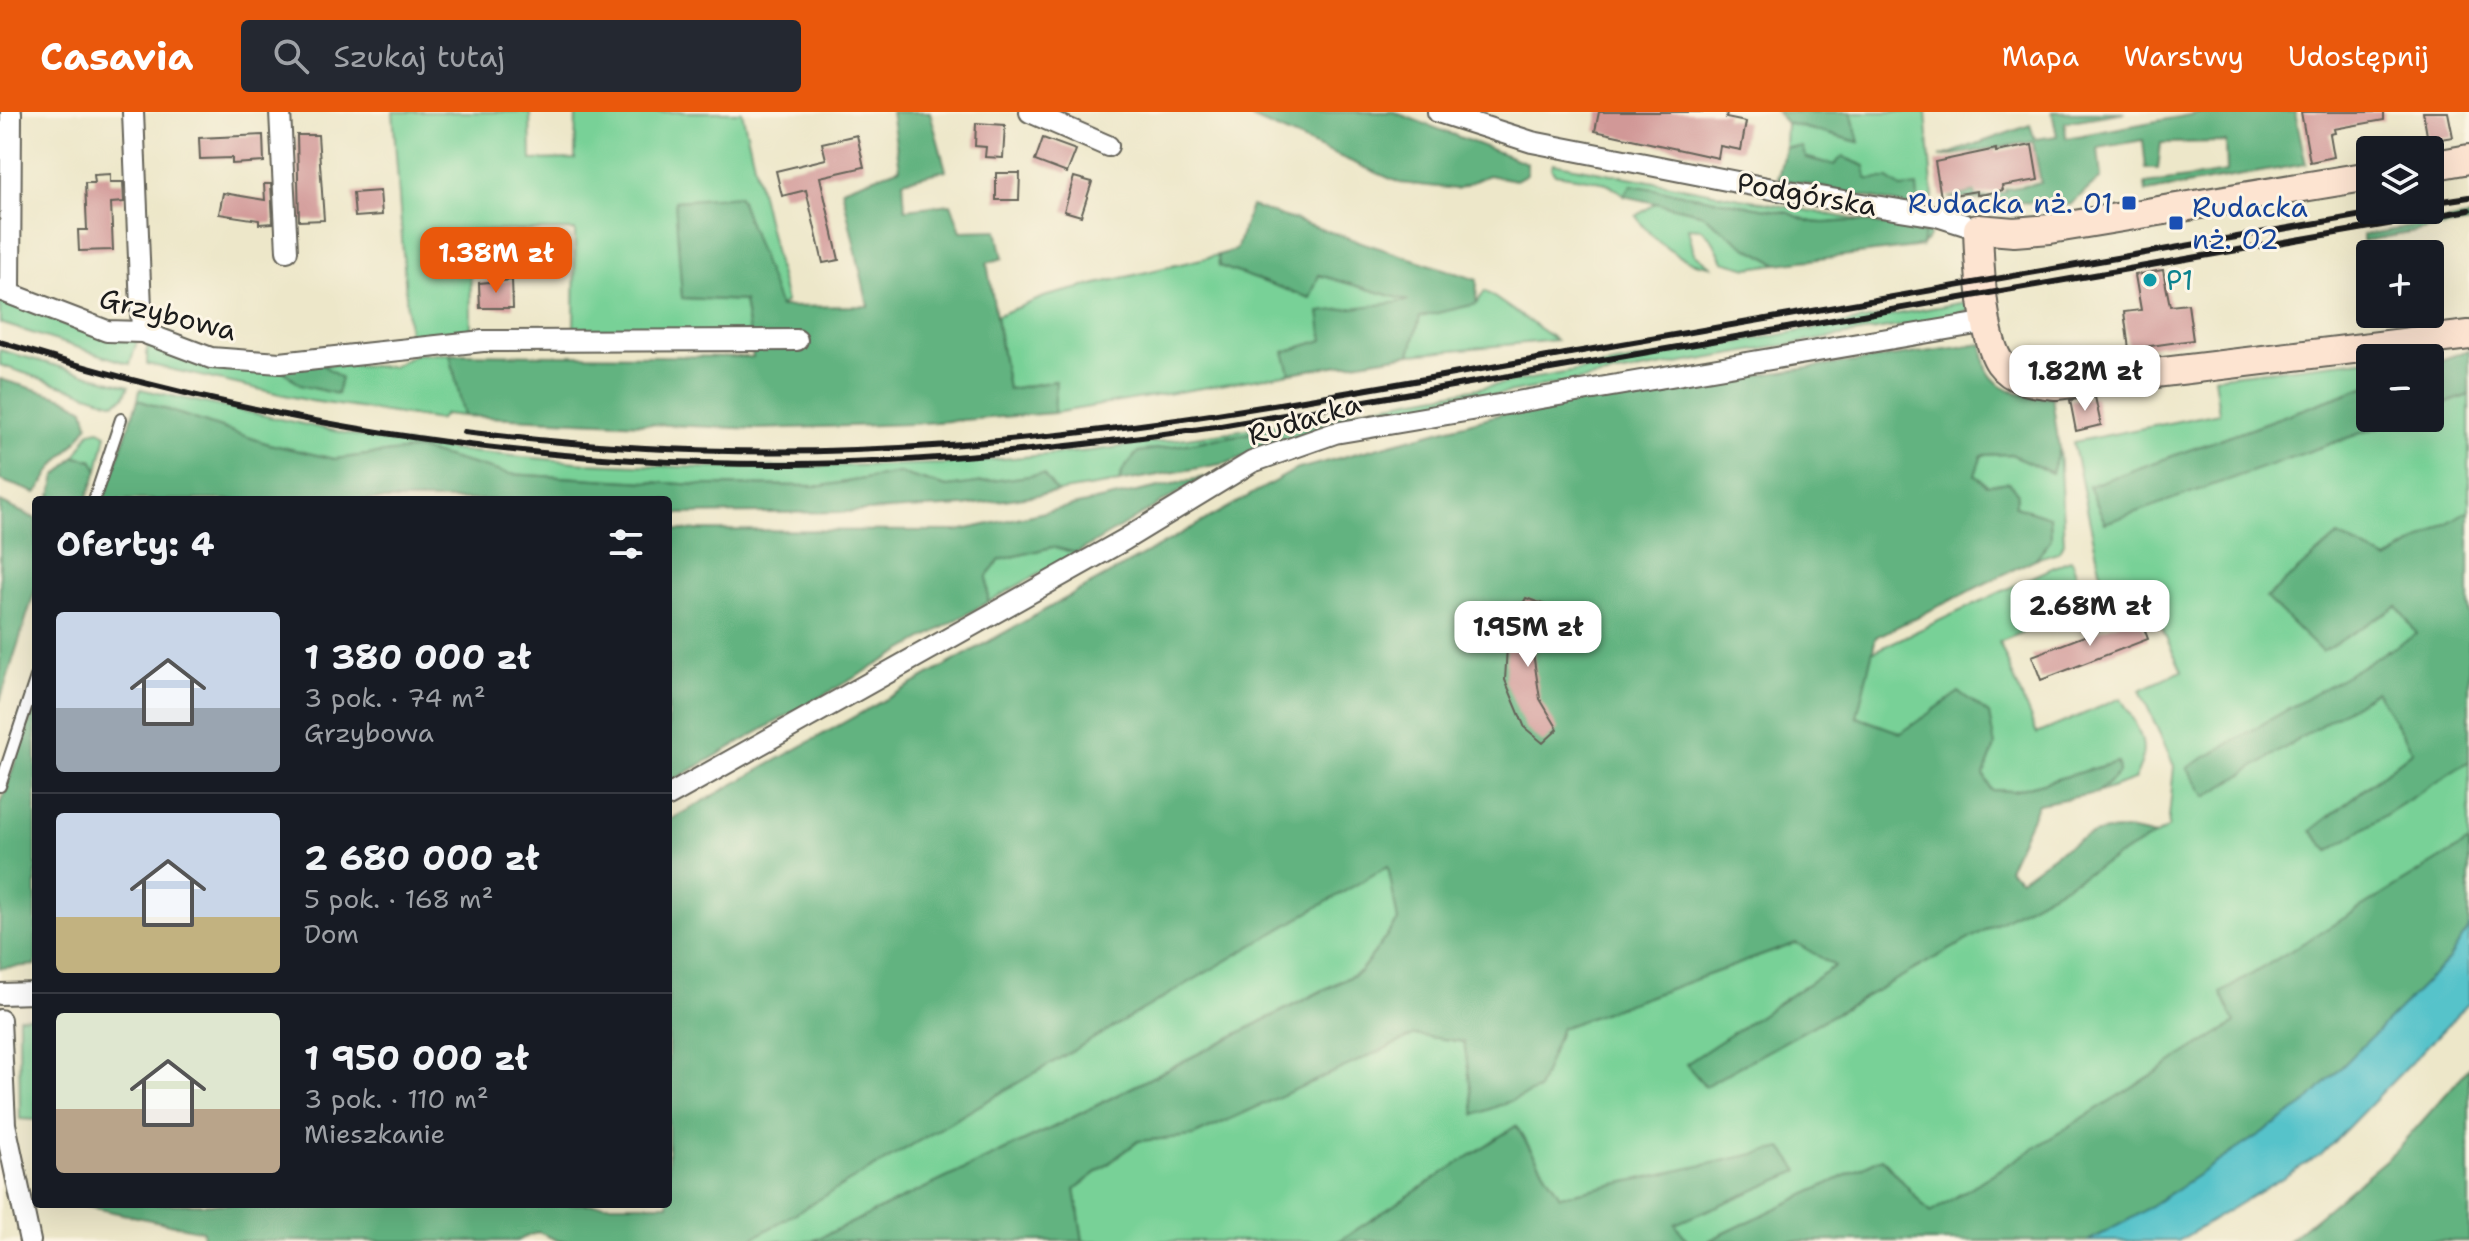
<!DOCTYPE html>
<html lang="pl">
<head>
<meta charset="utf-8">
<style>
	body { margin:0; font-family:"Shantell Sans",sans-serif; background:#242831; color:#f1f3f6; height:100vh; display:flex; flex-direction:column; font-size:30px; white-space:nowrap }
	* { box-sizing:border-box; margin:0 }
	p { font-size:26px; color:#9ea1a6 }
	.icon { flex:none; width:44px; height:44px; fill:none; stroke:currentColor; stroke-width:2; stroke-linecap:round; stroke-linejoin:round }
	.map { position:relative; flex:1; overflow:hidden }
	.side { position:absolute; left:32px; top:384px; width:640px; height:712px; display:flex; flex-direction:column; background:#171b24; border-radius:8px; box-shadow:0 8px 32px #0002 }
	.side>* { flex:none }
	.fabs { position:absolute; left:2356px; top:24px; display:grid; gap:16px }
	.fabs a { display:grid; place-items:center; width:88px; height:88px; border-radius:8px; background:#171b24; box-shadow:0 8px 32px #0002; font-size:40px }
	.price { position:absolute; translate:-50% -68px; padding:0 18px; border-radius:16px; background:#fff; color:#222; font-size:26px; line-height:52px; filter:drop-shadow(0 2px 4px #0008) }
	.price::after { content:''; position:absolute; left:50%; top:48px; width:24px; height:18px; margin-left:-12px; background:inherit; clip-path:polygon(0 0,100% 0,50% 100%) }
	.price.current { background:#ea580c; color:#fff }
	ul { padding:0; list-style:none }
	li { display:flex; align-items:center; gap:24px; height:200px; padding:0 24px }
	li+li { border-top:2px solid #363941 }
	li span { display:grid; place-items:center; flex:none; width:224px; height:160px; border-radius:8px; color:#555 }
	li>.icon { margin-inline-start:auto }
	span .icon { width:96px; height:96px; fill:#fffc; stroke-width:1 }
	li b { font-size:34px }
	h2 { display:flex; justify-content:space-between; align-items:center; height:96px; padding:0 24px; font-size:34px }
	header { display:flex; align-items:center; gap:48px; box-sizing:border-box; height:112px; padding:0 40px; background:#ea580c; color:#fff }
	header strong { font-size:38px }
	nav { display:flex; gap:44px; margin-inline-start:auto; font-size:28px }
	.search { width:560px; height:72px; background:#242831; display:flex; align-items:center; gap:20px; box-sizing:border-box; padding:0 28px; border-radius:8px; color:#9ea1a6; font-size:30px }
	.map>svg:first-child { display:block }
</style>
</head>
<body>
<header>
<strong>Casavia</strong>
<div class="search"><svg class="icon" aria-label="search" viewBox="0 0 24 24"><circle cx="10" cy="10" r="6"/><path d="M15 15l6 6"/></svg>Szukaj tutaj</div>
<nav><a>Mapa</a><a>Warstwy</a><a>Udostępnij</a></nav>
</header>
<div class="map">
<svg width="2469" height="1129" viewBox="0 0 2469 1129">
	<rect width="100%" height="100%" fill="#fcf5e5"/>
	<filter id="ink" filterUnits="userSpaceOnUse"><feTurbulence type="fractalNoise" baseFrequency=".0125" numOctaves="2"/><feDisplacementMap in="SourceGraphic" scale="16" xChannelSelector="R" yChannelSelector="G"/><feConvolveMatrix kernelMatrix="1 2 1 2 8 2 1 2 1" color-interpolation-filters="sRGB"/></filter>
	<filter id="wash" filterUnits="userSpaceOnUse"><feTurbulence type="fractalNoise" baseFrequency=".006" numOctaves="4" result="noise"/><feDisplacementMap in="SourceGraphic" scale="32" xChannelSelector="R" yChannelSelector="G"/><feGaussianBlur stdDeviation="1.8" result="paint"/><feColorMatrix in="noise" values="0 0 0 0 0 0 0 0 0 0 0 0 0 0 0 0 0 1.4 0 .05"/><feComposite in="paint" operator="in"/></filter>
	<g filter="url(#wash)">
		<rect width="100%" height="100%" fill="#ede7c9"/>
		<path fill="#78d197" stroke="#4a765a" stroke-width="2" d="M393,0H530L531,48L575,47L576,0H742L786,190L779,195L740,86L676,89L682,186L744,189L749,222L574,220L575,118L470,119L471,222L409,226Z
			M1851,0H1926L1933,86L1913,95C1898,71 1895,67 1866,68L1865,54L1843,45L1834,53L1805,45L1785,35L1786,11L1858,30Z
			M1553,51L1928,121L1929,124L1922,134L1923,122C1901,118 1875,109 1853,109C1824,110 1819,116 1790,101L1632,73L1624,84C1609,66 1577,66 1555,62L1551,56Z
			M1656,91L1700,101L1746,135L1778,152L1748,156L1723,149L1712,127L1702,117L1688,116L1694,141L1711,154C1681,152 1651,127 1636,104Z
			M1218,143L1219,154L1310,186L1318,163L1411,189L1323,228L1285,240L1290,261L1054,301L1055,269L1008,278L996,204L1047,184Z
			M1485,179L1556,228L1410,242L1420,205L1476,192Z
			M0,186L75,217L138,226L130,252L0,211Z
			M1966,190L1969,198L1940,207L1337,310L1335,307L1138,340L1123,358L1119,370L1057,380L1043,362L947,375L899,361L822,374L700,373L509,362L417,337L334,347L269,332L138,288L140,277L381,329L470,340L587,351L708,356L945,352L1090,339L1224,321Z
			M147,231L280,256L337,282L341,266L321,252L392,255L416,242H450L464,304L445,302L439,308L311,289L147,252Z
			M0,238L129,274L124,285L114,291L0,253Z
			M2370,247V273L2089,374L2105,410L2404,306H2430V297L2469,283V398L2386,448L2397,494L2417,522L2207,684L2376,578L2413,639L2311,719L2329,739L2469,649V730L2222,881L2236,911L1930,1101L1882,1046L1708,1129H1688L1674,1112L1799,1059L1783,1037L1560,1084L1516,1014L1339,1129H1083L1075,1077L1139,1029L1193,1024L1415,923L1464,930L1476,1002L1538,978L1561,916L1797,831L1835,854L1687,952L1705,974L2168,716L2174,654L2140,578L2182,559L2141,472L2106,486L2073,330L2219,301L2214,265Z
			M99,318L106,322L98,358L92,348L75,345L90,320Z
			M2059,336L2064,431L2058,440L2035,447L2051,427L2050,405L2015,394L1975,363L1982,343L2011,342L2052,361Z
			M1052,435L1077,441L988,490L987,464L1000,448Z
			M2071,447L2088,494L1999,530L2037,622L2121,586C2138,618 2153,633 2134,668L2097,681L2119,661L2117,650L2014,679L1990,678L1984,663L1995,634L1901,621L1857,605L1870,541Z
			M1389,753L1398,809L1360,859L1052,1016L813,1129H748Z
			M36,904V1008L20,1007L19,905Z"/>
		<path fill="#62b380" stroke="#3f684e" stroke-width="2" d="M891,0H930L946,58L903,69L905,97L951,92L961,119L997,118L1003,146L987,151L1008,277L1056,269L1054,301L911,312L759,317L464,304L450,242L753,245L744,189L682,186L675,89L739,84L780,195L868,194L842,77L900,56Z
			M1238,0H1394L1527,51V62L1516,68L1488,63L1457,77L1400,71Z
			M1776,0H1851L1859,30L1786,11Z
			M2052,0H2125L2065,10L2066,26L2205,0H2295L2306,52L2146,80L2145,72L2227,60L2226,30L2161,31L2158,57H2146L2143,28L2098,36L2101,66L2070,93L1949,86L1975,80L1976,85H1997V82L2006,80L2005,77L2041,71L2033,30L1940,45L2030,13L2035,27L2057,24Z
			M1785,35H1802L1806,46L1834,53L1842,45L1865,54L1867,67H1888L1901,76L1917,74L1918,87L1913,95L1778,66Z
			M1631,73L1790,101C1820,116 1824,110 1853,109C1876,109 1902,118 1924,122L1922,134L1778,152L1746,135L1700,101L1624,84Z
			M1251,94L1477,168L1476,192L1420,205L1410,242L1290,261L1284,240L1323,228L1319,200L1409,189L1319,163L1310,186L1219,154L1218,143L1236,138Z
			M2469,105V111L2363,129V123Z
			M1983,232C1984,240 1984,252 1988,259C1999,280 2031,286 2052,284L2059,336L2052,361L2011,342L1982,343L1975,363L1986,373L2008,370L2018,381L2015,394L2050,405L2051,427L2035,447L1876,525L1857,605L1901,621L1959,580L1989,602L1995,634L1984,663L1991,678L2014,679L2118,650L2119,661L2097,681L2038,692L2008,757L2021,767C2066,735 2095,705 2154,724L1705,974L1686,952L1835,854L1796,831L1561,916L1538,978L1475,1003L1464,930L1415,923L1193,1024L1138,1029L1075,1077L1083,1129H813L1052,1016L1360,860L1398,809L1388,754L748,1129H559L538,1120L516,1129H202L203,1119L75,1092H668V709L1295,358L1527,295Z
			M2469,238V283L2430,297V252Z
			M321,252L341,266L337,282L300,273L280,256Z
			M0,267L64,286L84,297L88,313C77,333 67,338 54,354C47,363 45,372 36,381L0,368Z
			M2370,273V306H2404L2105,411L2089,374Z
			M138,288L269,332L334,347L417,337L509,362L700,373L822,374L899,361L947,375L1043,362L1057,380L965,394L846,400L668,402V388H103Z
			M1335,307L1337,310L1227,351L1119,370L1123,358L1138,340Z
			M75,345L92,348L98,358L86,388L50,387L56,364Z
			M1205,365L1077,441L1052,435L1000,448L987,464L988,490L668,671V418L958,419Z
			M0,390L36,407V475L0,589Z
			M2469,398V649L2329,739L2311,719L2413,639L2376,579L2206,685L2187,656L2417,522L2397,494L2322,540L2266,486L2338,424L2387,448Z
			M36,588V853L0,856V695Z
			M2469,730V815L2448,848L2304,993L2134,1105L2089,1129H1708L1882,1046L1930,1101L2235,911L2221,881Z
			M2469,956V1129H2288L2395,1040Z
			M1516,1014L1560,1084L1782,1036L1799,1059L1675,1112L1688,1129H1339Z"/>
		<path fill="#56c3ca" stroke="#397073" stroke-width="2" d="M2469,815V891L2322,1042L2178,1129H2089L2134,1105L2304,993L2448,848Z"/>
		<g id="blocks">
			<path fill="#d19897" d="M1599,0H1727L1726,6L1746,10L1741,38L1720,34L1718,46L1595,19Z
				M2301,0H2384V8L2334,17L2335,21L2330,22L2334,45L2310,50Z
				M2423,0H2448L2453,25L2428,29Z
				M976,11L1005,13L1003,46L985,45L986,35L975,34Z
				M263,23L264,50L232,52V46L200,47L199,26Z
				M297,23H318L324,108L299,109Z
				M857,23L864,55L820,65L839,148L823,151L806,78L782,84L776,59L826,47L822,31Z
				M1043,26L1076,38L1067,61L1035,49Z
				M2032,33L2038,68L2002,74L2003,78L1985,82L1977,83V79L1941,85L1935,50L1996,37V40Z
				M996,61H1020L1019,88H996Z
				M110,62V70H123L124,90L111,91L113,138L79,139L78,118H87L85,71H95L94,63Z
				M1074,65L1092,70L1081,104L1064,99Z
				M264,72H271L273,111L259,112V108L219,102L223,81L265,88Z
				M380,79L382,103L355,105L353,81Z
				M534,130H564V161H534Z
				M2163,158L2170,194L2188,192L2193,228L2129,237L2124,200L2141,198L2135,163Z
				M512,168L513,196H480L479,171Z
				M2095,285L2101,313L2076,319L2070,288Z
				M1526,486L1549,494L1533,541L1540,587L1558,617L1543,631L1525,616L1505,568L1508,518Z
				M2139,503L2148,527L2041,568L2032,544Z"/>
		</g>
	</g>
	<g filter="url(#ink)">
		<use href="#blocks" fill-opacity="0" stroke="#656359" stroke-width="2"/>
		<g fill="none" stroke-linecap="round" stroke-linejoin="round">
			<g stroke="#656359" stroke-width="14">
				<path id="lane" d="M94,388L121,307
					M0,674L36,565"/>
			</g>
			<g stroke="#656359" stroke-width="24">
				<path id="street" d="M133,0L142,220
					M280,0L287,139
					M1030,0L1108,34
					M1438,0L1532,30L1788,80L1937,104L1978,117
					M0,178L107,219L142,220L211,246L280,251L483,229L797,228
					M10,182L11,0
					M668,684L1124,428L1252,350L1335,321L1988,210
					M0,882L36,881
					M0,908L5,1012L30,1129"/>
			</g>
			<g stroke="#656359" stroke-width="32">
				<path id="secondary" d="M2430,54L2469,47
					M2370,64L2050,117L2014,120L1978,117C1979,149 1982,225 2000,251C2013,269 2035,271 2056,273L2469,223"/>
			</g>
			<use href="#lane" stroke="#fff" stroke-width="10"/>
			<use href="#street" stroke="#fff" stroke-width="20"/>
			<use href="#secondary" stroke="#fde4d1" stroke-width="28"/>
			<path stroke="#1c1c1c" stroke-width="6" d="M2430,91L2469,85
				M0,230C256,310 522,354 791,352C933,351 1074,335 1215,315L2469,98
				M464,320C620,339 777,345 933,334C1151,320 1367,277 1582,239C1852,192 2122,145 2392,98"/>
		</g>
	</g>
	<g fill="#1a4fb4" stroke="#fcf5e5" stroke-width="3">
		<rect x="2121" y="83" width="16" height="16" rx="4"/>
		<rect x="2168" y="103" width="16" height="16" rx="4"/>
	</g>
	<circle fill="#0f9aa8" stroke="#fcf5e5" stroke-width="3" cx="2150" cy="168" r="8"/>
	<g text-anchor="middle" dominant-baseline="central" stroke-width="6" stroke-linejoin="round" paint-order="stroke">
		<g font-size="28" fill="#1c1c1c" stroke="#fcf5e5">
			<text transform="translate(1807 82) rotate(10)">Podgórska</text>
			<text transform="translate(168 202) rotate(14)">Grzybowa</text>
			<text transform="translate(1304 307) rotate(-17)">Rudacka</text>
		</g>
		<g font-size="28" fill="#164399" stroke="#fcf5e5" text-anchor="end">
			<text x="2113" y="91">Rudacka nż. 01</text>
			<text x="2192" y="95" text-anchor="start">Rudacka<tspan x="2192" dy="32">nż. 02</tspan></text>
		</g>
		<g font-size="28" fill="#0d838f" stroke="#fcf5e5" text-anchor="start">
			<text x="2166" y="168">P1</text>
		</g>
	</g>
</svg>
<div class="fabs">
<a><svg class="icon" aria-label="layers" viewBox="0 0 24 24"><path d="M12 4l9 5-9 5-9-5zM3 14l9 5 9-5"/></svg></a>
<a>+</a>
<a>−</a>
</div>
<b class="price current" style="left:496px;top:183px">1.38M zł</b>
<b class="price" style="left:2085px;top:301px">1.82M zł</b>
<b class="price" style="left:2090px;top:536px">2.68M zł</b>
<b class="price" style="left:1528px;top:557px">1.95M zł</b>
<section class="side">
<h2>Oferty: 4<svg class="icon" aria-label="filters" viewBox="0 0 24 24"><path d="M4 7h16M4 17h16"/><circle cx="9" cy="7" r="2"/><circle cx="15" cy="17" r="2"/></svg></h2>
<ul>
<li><span style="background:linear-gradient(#c9d6e8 60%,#9aa5b1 0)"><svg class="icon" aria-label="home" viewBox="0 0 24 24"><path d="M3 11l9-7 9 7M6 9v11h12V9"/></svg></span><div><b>1 380 000 zł</b><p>3 pok. · 74 m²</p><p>Grzybowa</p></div></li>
<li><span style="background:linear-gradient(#c9d6e8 65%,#c2b280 0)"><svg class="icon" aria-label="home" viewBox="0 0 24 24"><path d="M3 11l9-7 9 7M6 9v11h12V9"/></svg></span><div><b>2 680 000 zł</b><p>5 pok. · 168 m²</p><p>Dom</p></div></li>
<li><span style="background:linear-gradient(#dfe7d0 60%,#b9a48a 0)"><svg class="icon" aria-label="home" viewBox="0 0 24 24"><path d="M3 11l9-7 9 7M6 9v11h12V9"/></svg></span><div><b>1 950 000 zł</b><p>3 pok. · 110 m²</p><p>Mieszkanie</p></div></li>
</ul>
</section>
</div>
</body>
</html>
